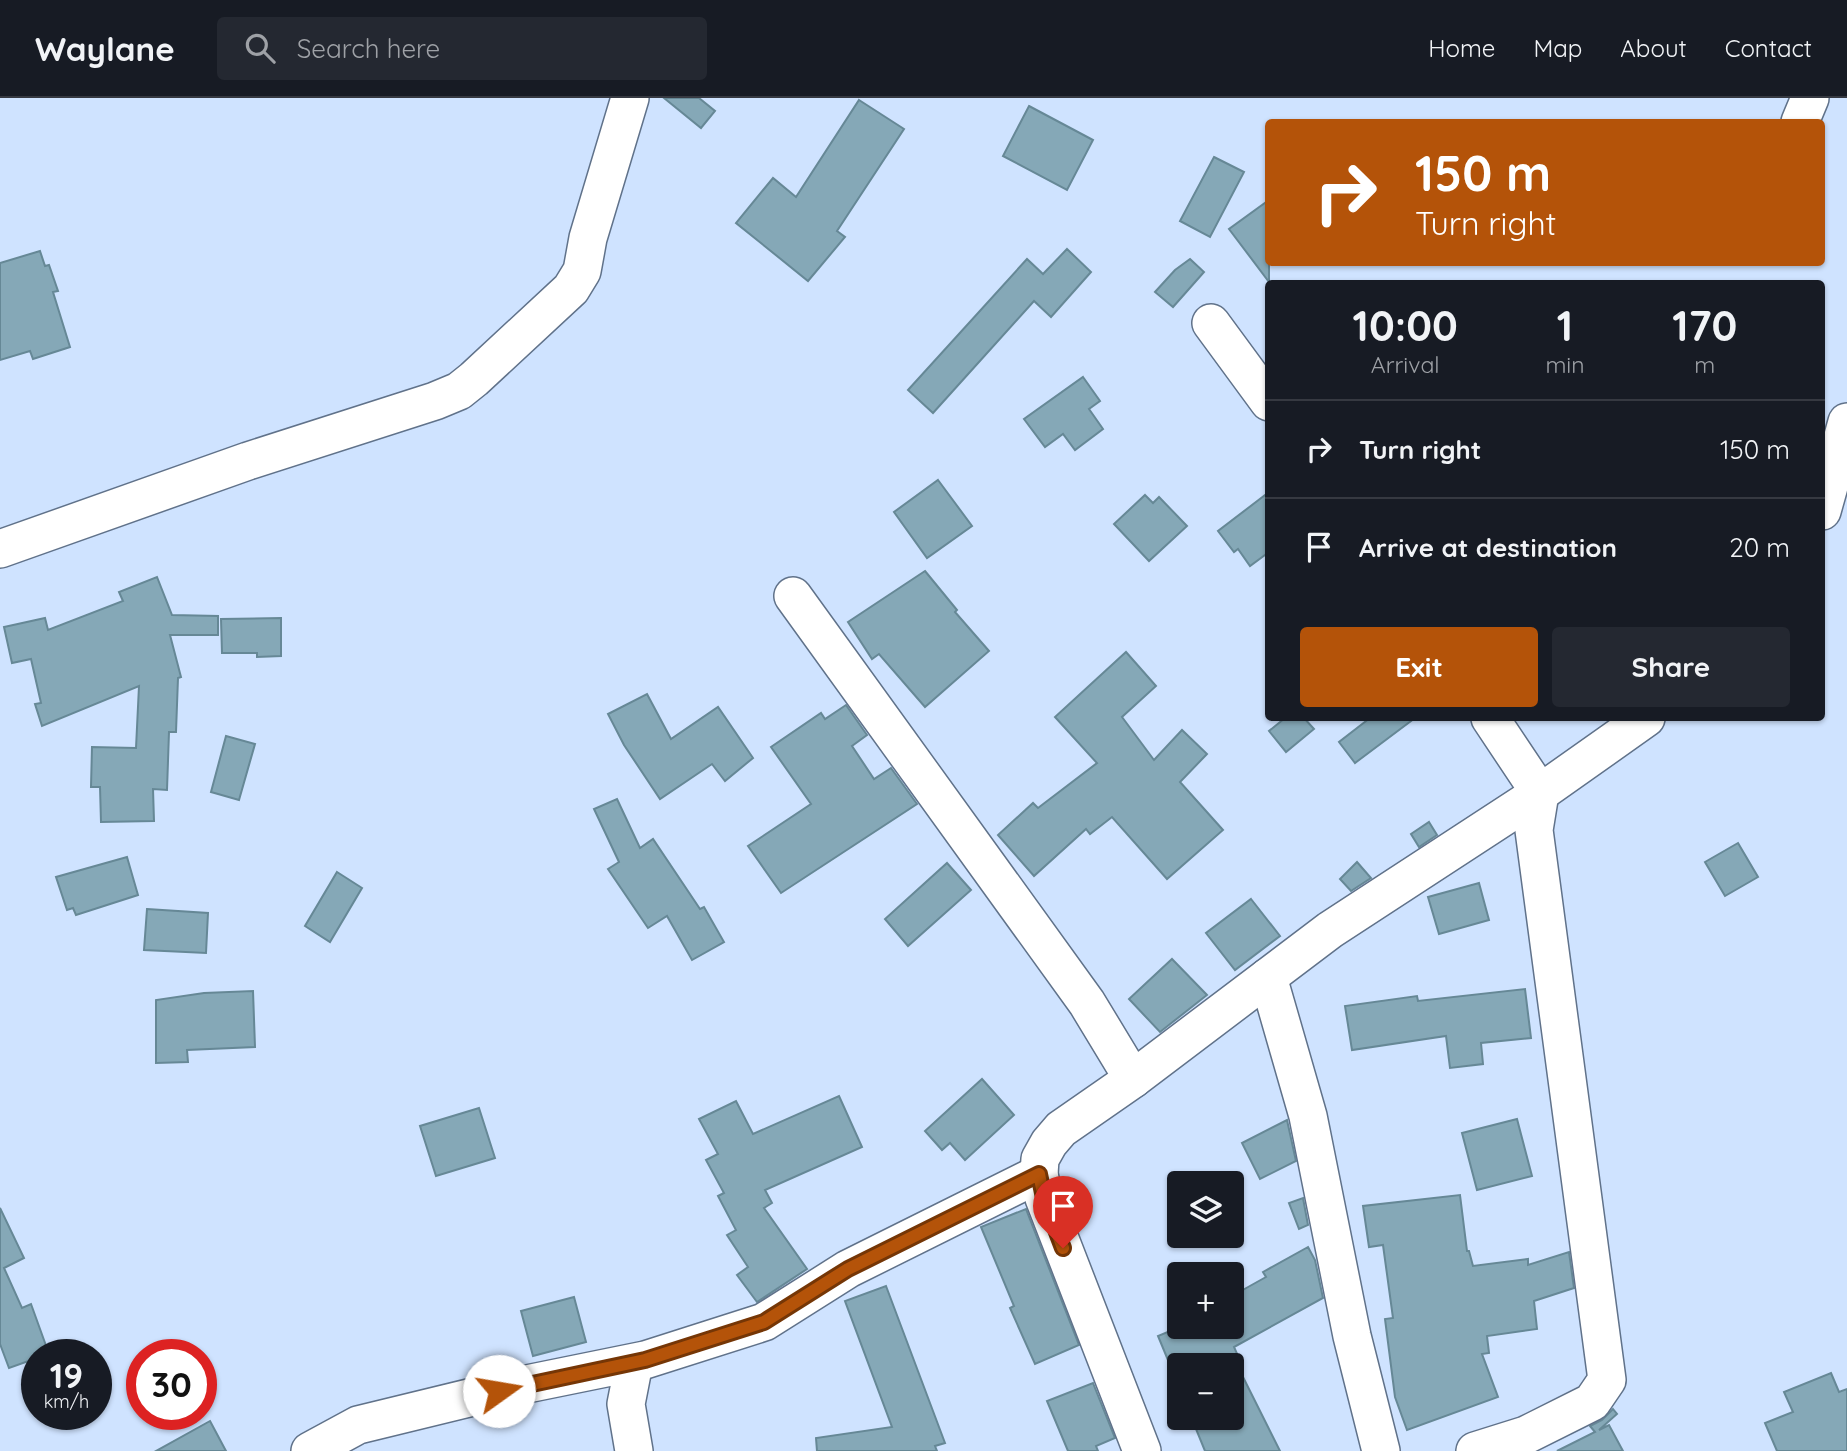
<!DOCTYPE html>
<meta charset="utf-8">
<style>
:root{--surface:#171b24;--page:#242831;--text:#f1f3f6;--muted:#9ea1a6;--line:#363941;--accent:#b45309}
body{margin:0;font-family:Quicksand,sans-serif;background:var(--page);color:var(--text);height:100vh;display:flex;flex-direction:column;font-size:26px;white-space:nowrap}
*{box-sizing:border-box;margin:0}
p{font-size:23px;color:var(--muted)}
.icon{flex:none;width:38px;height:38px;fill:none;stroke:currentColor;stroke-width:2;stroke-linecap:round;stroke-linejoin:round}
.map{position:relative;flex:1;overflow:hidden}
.panel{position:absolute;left:1265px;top:182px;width:560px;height:441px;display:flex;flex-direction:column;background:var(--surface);border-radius:7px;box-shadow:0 2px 5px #0004}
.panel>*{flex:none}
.guide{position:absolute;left:1265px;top:21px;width:560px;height:147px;border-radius:7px;box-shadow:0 2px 5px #0004;background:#b45309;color:#fff;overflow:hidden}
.controls{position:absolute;left:1167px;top:1073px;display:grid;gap:14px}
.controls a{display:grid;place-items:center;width:77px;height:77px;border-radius:7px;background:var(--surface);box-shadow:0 2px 5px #0004;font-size:35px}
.speed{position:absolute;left:21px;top:1241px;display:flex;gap:14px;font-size:35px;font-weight:700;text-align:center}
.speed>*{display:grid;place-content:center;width:91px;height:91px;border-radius:50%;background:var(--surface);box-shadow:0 2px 5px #0004;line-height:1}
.speed small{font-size:18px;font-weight:400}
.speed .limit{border:10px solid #d22;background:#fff;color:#111}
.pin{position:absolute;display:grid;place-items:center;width:60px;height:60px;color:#fff;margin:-72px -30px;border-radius:50% 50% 50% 0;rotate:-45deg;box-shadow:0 0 7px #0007}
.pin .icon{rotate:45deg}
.me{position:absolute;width:77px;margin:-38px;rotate:77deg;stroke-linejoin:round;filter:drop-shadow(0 0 5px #0008)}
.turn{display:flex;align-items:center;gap:24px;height:147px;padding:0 35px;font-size:32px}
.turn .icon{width:91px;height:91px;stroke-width:2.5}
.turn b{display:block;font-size:49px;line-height:60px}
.eta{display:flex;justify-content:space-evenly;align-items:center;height:119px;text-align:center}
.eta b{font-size:42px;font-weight:700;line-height:49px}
.action{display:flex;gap:14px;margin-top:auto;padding:14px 35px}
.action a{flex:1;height:80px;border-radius:7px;background:var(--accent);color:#fff;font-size:28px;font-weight:700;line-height:80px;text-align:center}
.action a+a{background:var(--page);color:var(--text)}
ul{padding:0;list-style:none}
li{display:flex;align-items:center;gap:21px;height:98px;padding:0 35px;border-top:2px solid var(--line)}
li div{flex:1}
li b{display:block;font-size:26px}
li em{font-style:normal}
header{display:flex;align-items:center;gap:42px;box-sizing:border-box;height:98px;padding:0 35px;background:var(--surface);border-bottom:2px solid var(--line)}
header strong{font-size:33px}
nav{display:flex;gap:38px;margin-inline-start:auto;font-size:24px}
.search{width:490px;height:63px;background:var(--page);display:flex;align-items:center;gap:18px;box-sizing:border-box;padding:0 24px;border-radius:7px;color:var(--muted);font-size:26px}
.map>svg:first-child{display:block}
.building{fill:#85a8b7;stroke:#668896;stroke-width:2}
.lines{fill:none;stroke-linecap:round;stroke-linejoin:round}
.minor-casing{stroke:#60728a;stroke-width:40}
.minor{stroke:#fff;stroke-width:37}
.route-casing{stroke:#753606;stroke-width:18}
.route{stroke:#b45309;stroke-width:12}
</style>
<header>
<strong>Waylane</strong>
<div class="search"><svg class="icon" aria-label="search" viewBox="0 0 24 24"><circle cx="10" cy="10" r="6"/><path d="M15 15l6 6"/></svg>Search here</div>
<nav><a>Home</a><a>Map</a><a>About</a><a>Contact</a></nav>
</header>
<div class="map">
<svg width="1847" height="1353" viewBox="0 0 1847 1353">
<rect width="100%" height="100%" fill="#cfe3ff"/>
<!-- building -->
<g class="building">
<path d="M 664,0 L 699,0 L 715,13 L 701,30 Z"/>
<path d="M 859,2 L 904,31 L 837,133 L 845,139 L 808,183 L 736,125 L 773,80 L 796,99 Z"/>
<path d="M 1029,8 L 1093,42 L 1067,92 L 1003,58 Z"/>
<path d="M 1214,59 L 1244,74 L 1210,139 L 1180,123 Z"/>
<path d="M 1269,102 L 1269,184 L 1229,131 Z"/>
<path d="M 1067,151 L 1091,174 L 1051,219 L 1034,203 L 933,315 L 908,292 L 1027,161 L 1043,176 Z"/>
<path d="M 40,153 L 45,168 L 49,167 L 58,193 L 53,194 L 70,249 L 33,261 L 30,253 L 0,262 L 0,165 Z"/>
<path d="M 1190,161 L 1204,174 L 1173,209 L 1155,194 L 1175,172 Z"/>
<path d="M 1083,279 L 1100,303 L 1089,311 L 1103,331 L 1075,352 L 1063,336 L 1045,349 L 1024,321 Z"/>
<path d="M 938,382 L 972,428 L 927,460 L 894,414 Z"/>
<path d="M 1269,394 L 1269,454 L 1250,468 L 1238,451 L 1234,454 L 1218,433 Z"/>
<path d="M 1145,397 L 1153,405 L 1159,399 L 1187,428 L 1149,463 L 1114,426 Z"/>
<path d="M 925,473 L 957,512 L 955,514 L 989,553 L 925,609 L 879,556 L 872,561 L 848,524 Z"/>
<path d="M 157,479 L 172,517 L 218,518 L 218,537 L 170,537 L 181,579 L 178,580 L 176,634 L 169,634 L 167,692 L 153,691 L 154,723 L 101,724 L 100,689 L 91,689 L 92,649 L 136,650 L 139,588 L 42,628 L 35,606 L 41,605 L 31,561 L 12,565 L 4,529 L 45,520 L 48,532 L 123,503 L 119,494 Z"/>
<path d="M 281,520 L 281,558 L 257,559 L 257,555 L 222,555 L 221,521 Z"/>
<path d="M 1126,554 L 1156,588 L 1122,619 L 1154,662 L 1182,632 L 1207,656 L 1180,684 L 1223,732 L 1167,781 L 1112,719 L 1090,736 L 1086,731 L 1034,778 L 998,737 L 1033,705 L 1038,710 L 1097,665 L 1055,619 Z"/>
<path d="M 647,596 L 671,641 L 718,609 L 753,660 L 725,683 L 712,666 L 660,701 L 624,647 L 608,616 Z"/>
<path d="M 846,607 L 867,637 L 852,648 L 874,681 L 891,670 L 917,706 L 781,795 L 748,748 L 811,706 L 771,649 L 821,615 L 825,621 Z"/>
<path d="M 1285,620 L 1304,620 L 1314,631 L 1286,654 L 1269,633 Z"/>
<path d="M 1370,620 L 1415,620 L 1355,665 L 1339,644 Z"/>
<path d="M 226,638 L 255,646 L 239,702 L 211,694 Z"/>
<path d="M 617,701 L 640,750 L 653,741 L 700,811 L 704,809 L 724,844 L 692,862 L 667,818 L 648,830 L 608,771 L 619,764 L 594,711 Z"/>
<path d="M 1429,724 L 1437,737 L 1419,749 L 1411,736 Z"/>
<path d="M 1738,745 L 1758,779 L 1725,798 L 1705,764 Z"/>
<path d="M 127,759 L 138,797 L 76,817 L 73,810 L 67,812 L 56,779 Z"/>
<path d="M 1357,764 L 1371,780 L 1351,793 L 1340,781 Z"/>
<path d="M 947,765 L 971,792 L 908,848 L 885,821 Z"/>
<path d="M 337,774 L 362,790 L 330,844 L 305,828 Z"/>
<path d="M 1479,785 L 1489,822 L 1439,836 L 1428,799 Z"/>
<path d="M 1251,801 L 1280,838 L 1235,872 L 1206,835 Z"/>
<path d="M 147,811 L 208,815 L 206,855 L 144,852 Z"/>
<path d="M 1172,861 L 1207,897 L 1160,934 L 1129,901 Z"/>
<path d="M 1525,891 L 1531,940 L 1481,945 L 1483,966 L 1450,970 L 1446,938 L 1352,952 L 1345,908 L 1417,898 L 1418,903 Z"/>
<path d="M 253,893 L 255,949 L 187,952 L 188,964 L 156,965 L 156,902 L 204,895 Z"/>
<path d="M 982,981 L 1014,1017 L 965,1062 L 950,1045 L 942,1052 L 925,1033 Z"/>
<path d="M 839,998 L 862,1049 L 765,1092 L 772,1105 L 764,1110 L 807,1171 L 757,1204 L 737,1177 L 748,1169 L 727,1137 L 736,1132 L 718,1098 L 724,1095 L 706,1062 L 718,1056 L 699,1021 L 736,1003 L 753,1036 Z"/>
<path d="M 479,1010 L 495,1060 L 436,1078 L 420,1028 Z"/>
<path d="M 1517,1021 L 1532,1078 L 1477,1092 L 1462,1035 Z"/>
<path d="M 1287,1022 L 1296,1063 L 1260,1081 L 1242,1045 Z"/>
<path d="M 1460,1097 L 1467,1153 L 1469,1153 L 1473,1168 L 1528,1161 L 1528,1167 L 1569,1154 L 1574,1190 L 1534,1203 L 1537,1231 L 1487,1238 L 1489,1255 L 1482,1256 L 1498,1299 L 1407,1332 L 1395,1299 L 1385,1221 L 1393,1220 L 1383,1147 L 1369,1149 L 1363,1108 Z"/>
<path d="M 1303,1100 L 1308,1127 L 1299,1131 L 1289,1105 Z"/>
<path d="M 0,1110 L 24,1160 L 4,1170 L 22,1210 L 31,1206 L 49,1256 L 37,1256 L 37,1260 L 9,1270 L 0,1246 Z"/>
<path d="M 1026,1111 L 1079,1247 L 1035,1266 L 1010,1210 L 1014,1208 L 981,1129 Z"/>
<path d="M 1308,1149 L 1315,1162 L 1323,1200 L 1234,1249 L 1242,1267 L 1237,1267 L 1280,1353 L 1205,1353 L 1196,1331 L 1218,1320 L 1232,1320 L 1232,1267 L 1170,1267 L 1158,1238 L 1182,1228 L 1232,1228 L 1232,1198 L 1266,1179 L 1263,1174 Z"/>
<path d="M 886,1188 L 945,1345 L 935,1348 L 937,1353 L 817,1353 L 816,1340 L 892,1329 L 845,1203 Z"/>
<path d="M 574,1199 L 586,1244 L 533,1258 L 521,1213 Z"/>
<path d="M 1831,1275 L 1839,1294 L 1847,1291 L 1847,1353 L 1777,1353 L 1765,1325 L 1793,1314 L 1784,1294 Z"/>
<path d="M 1093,1285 L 1115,1340 L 1096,1348 L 1098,1353 L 1068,1353 L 1047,1303 Z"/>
<path d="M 1613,1311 L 1617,1316 L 1599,1332 L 1609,1327 L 1623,1353 L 1557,1353 L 1595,1334 L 1590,1328 L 1602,1322 Z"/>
<path d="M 210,1323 L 226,1353 L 156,1353 Z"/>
</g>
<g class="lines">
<defs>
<g id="minor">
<path d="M 1800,24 L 1810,0"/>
<path d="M 1211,225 L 1269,304"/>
<path d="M 1822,413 L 1847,324"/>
<path d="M 0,451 L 248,363 L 435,303 L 459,293 L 474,281 L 571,191 L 582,173 L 588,140 L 630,0"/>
<path d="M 793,498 L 1087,905 L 1133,981"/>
<path d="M 1268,879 L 1308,1018 L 1352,1238 L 1381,1353"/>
<path d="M 634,1265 L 626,1306 L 634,1353"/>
<path d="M 310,1353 L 358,1327 L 522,1287 L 645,1262 L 764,1224 L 848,1171 L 1039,1076"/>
<path d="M 1142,1353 L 1044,1100 L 1039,1076 L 1040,1061 L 1049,1045 L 1061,1031 L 1133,981 L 1330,832 L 1540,695 L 1646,620"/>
<path d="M 1475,1353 L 1526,1337 L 1592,1304 L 1607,1282 L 1534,732 L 1540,695 L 1490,620"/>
</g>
</defs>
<!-- minor casing -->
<use href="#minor" class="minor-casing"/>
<!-- minor -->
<use href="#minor" class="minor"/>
</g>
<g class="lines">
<defs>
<path id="route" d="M 499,1293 L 645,1262 L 764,1224 L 848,1171 L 1039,1076 L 1044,1100 L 1063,1150"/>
</defs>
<!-- route casing -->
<use href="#route" class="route-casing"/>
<!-- route -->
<use href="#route" class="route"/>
</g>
</svg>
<div class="controls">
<a><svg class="icon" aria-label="layers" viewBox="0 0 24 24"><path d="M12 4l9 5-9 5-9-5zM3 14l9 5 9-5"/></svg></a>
<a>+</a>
<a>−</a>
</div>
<div class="speed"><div>19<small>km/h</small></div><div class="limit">30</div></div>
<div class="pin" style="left:1063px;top:1150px;background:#d93025"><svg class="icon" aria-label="arrive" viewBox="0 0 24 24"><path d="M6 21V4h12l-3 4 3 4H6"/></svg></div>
<svg class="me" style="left:499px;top:1293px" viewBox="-20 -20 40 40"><circle r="19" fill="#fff"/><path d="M0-13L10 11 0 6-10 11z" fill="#b45309"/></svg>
<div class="guide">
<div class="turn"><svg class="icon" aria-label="right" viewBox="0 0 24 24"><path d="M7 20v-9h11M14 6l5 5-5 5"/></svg><div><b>150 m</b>Turn right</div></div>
</div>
<section class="panel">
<div class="eta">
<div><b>10:00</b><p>Arrival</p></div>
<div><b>1</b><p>min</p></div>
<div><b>170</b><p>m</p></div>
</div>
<ul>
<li><svg class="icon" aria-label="right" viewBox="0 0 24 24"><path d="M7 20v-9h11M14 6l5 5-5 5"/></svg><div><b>Turn right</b></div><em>150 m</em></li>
<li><svg class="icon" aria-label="arrive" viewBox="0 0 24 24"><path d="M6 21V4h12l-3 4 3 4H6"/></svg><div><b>Arrive at destination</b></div><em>20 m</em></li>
</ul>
<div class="action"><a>Exit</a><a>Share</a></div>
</section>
</div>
